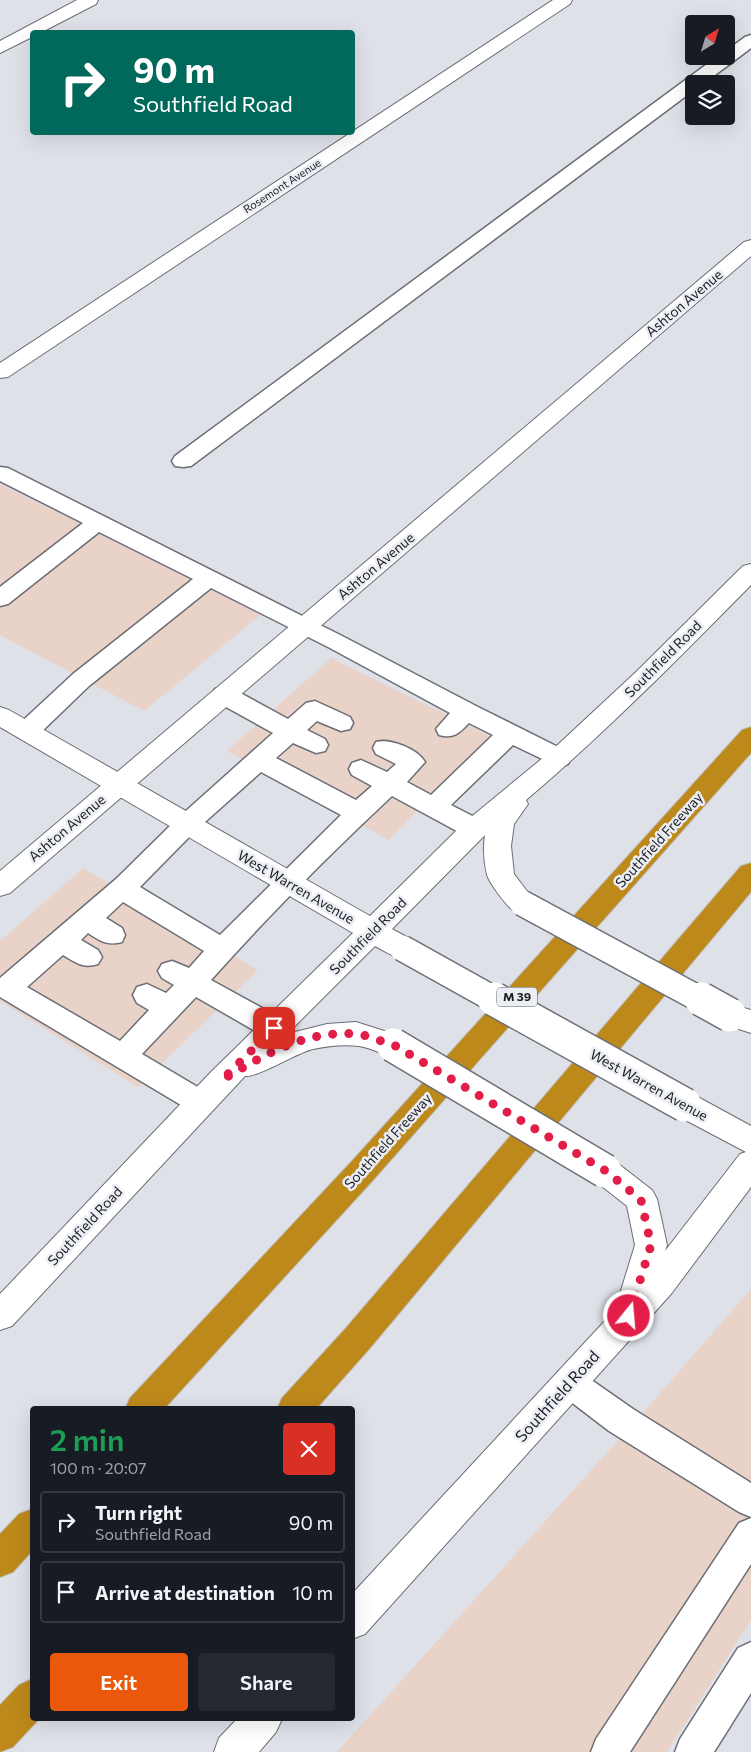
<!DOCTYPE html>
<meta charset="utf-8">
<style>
:root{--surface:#171b24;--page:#242831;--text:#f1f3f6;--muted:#9ea1a6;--line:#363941;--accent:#ea580c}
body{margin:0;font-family:Commissioner,sans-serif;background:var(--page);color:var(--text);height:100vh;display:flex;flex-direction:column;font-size:19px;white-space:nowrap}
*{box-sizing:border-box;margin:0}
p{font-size:16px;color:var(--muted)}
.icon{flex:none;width:28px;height:28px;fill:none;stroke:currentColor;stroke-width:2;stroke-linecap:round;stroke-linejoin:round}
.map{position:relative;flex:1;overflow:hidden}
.side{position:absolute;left:30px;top:1406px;width:325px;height:315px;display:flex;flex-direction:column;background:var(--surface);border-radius:5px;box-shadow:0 5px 20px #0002}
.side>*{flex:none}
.banner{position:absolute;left:30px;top:30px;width:325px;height:105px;border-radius:5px;box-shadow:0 5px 20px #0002;background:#00695c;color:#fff;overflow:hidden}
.needle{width:32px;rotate:38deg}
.fabs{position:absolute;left:685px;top:15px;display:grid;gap:10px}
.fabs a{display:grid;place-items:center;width:50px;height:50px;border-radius:5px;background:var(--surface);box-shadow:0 5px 20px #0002;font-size:25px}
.pin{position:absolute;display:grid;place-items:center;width:42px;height:42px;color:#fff;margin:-21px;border-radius:10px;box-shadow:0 2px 8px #0006}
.me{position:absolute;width:55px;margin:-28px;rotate:17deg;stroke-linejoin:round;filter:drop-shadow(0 0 4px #0008)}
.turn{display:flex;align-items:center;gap:18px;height:105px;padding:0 20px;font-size:22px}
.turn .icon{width:65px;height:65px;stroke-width:2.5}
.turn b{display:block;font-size:35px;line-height:42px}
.round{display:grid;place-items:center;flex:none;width:52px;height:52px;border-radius:5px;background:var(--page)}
.head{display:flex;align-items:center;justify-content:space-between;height:85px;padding:0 20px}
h1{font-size:30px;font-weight:600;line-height:38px;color:#1e9e55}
.cta{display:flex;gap:10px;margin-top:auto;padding:10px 20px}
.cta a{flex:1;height:58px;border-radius:5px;background:var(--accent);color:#fff;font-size:20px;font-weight:600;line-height:58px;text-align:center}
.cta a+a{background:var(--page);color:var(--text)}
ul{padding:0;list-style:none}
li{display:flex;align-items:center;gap:15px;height:62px;margin:0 10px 8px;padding:0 10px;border:2px solid var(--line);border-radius:5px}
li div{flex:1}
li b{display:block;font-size:19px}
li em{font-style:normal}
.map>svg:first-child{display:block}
.commercial{fill:#e9d2c7}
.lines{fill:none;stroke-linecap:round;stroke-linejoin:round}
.service-casing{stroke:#6c6e75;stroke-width:3}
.minor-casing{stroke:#6c6e75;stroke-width:2}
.secondary-casing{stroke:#6c6e75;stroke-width:2}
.motorway-casing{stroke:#c0c0c1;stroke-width:2}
.service{fill:#fff;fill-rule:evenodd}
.minor{fill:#fff;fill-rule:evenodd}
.secondary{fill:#fff;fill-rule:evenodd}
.motorway{fill:#be891b;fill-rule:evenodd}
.secondary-bridge-far1-casing{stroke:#6c6e75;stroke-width:28;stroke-linecap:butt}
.secondary-bridge-casing{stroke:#6c6e75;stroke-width:36;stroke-linecap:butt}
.secondary-bridge-far1{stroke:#fff;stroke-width:25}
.secondary-bridge{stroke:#fff;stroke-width:33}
.route{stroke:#e11d48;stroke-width:9;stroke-dasharray:0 16.2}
.labels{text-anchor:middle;stroke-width:5;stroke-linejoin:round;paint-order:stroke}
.far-street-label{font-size:11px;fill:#1d1e21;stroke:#eceef6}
.shield{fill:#eceef6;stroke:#5b5c61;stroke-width:1}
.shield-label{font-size:12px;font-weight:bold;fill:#1d1e21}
.street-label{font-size:14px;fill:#1d1e21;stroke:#eceef6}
.near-street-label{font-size:16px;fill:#1d1e21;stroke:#eceef6}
</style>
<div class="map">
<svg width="751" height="1752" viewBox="0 0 751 1752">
<rect width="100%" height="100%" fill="#dfe1e9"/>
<!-- commercial -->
<g class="commercial">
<path d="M 0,484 L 263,613 L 144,711 L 0,635 Z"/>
<path d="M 331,658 L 490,736 L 389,840 L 227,751 Z"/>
<path d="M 83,868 L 258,970 L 138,1087 L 0,1001 L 0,941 Z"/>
<path d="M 751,1289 L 751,1620 L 667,1752 L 337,1752 L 649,1406 Z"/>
</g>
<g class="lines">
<defs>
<g id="service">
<path d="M 751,35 L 751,48 L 703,84 L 694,84 L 694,90 L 191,466 L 183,467 L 175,466 L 172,461 L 175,456 L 718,56 L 726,56 L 726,51 L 745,37 Z"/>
<path d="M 0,467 L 8,468 L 346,638 L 476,706 L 568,752 L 571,758 L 568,764 L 559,767 L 513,745 L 451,805 L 484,822 L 488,829 L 484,836 L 475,838 L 466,836 L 392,796 C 329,855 268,916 211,980 L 284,1020 L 288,1028 L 284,1036 L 274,1039 L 264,1036 L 196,997 L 142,1054 L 211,1095 L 215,1103 L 211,1111 L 201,1115 L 191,1111 L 0,997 L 0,978 L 116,879 L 178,818 L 273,733 L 215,701 L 212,695 L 215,689 L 224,687 L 233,689 L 288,719 L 306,703 L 315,701 L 350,717 L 353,723 L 350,729 L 341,731 L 317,721 L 307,730 L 325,739 L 328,745 L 325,751 L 316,753 L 293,743 L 276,758 L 356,800 L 372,786 L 352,775 L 349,769 L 352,763 L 361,760 L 387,772 L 396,764 L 376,754 L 373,748 L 376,742 C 390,738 418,749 425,762 L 407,782 L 431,795 L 493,735 L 469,723 C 459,733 454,739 439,735 L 436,729 L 450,713 L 330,648 L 211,588 L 89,686 L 36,737 L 27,739 L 18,737 L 15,731 L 18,725 L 73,674 L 193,579 L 99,532 L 8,604 L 0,606 L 0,587 L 83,523 L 0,481 ZM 261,772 L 341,815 L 220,935 L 140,887 L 196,830 ZM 123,902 L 204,951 L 189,968 L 172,961 L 162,964 L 158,971 L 162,978 L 174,985 L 166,993 L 147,984 L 137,987 L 133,995 L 137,1003 L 149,1010 L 120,1041 L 27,987 L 63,955 C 75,962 83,969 98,964 L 102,957 L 98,950 L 81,940 L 88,933 C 100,941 108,946 122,942 L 125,935 L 122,928 L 106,918 Z"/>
<path d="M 569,1368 L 580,1372 L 633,1409 L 751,1483 L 751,1517 L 739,1512 L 609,1431 L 558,1392 L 553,1382 L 558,1372 Z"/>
<path d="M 751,1518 L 751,1564 L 630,1752 L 591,1752 L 596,1739 L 739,1523 Z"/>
<path d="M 751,1642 L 751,1693 L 714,1752 L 675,1752 L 680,1739 L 738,1648 Z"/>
</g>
<g id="minor">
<path d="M 77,0 L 98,0 L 96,4 L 42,32 L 32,32 L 32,37 L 0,53 L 0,41 Z"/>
<path d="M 553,0 L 572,0 L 570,4 L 8,377 L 0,378 L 0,363 Z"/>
<path d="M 751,240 L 751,256 L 10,893 L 0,896 L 0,871 L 744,242 Z"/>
</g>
<g id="secondary">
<path d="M 751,564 L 751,585 C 678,659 605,733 526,800 L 528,804 L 514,824 L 511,846 L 514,874 L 536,903 L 532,910 C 525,912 519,914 513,910 C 507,907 489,882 487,875 C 484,862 483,848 485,835 L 392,929 L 412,940 L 416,948 L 412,956 C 397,960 388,953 375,946 L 287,1034 L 327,1024 L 356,1022 L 403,1037 L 408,1045 L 403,1053 C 385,1059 377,1049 359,1046 C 344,1044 327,1046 313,1049 C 296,1053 257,1078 245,1076 L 12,1326 L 0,1330 L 0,1294 L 211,1072 L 353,933 L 0,727 L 0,707 L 9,710 L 370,916 L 465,822 L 550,752 L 636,672 L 743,566 Z"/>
<path d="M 730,1004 L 751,1010 L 751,1033 L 720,1023 L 715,1015 L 720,1007 Z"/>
<path d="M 685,1093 L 696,1096 L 751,1126 L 751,1187 L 671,1294 L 365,1634 L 352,1639 L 352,1594 L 615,1310 L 635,1245 L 627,1206 L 594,1180 L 589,1171 L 594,1162 L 605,1158 L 616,1162 L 652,1190 L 657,1199 L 667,1245 L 665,1251 L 740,1154 L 746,1152 L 674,1114 L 670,1105 L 674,1096 Z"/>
<path d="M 237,1719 L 282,1719 L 276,1732 L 259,1752 L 214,1752 L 219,1738 Z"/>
</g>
<g id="motorway">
<path d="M 751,727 L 751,753 L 374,1179 L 164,1409 L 125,1409 L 130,1398 L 352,1161 L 742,730 Z"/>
<path d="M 751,863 L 751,892 L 370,1348 L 316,1409 L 277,1409 L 282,1398 L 346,1328 L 741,866 Z"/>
<path d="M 32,1509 L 32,1551 L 13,1572 L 0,1577 L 0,1534 L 19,1514 Z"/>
<path d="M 32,1679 L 32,1719 L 39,1719 L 13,1747 L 0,1752 L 0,1705 L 19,1685 Z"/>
</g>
</defs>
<!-- service casing -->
<use href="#service" class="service-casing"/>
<!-- minor casing -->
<use href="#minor" class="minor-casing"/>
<!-- secondary casing -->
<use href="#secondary" class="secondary-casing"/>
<!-- motorway casing -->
<use href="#motorway" class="motorway-casing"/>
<!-- service -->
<use href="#service" class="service"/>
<!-- minor -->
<use href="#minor" class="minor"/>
<!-- secondary -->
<use href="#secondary" class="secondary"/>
<!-- motorway -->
<use href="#motorway" class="motorway"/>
<defs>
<g id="secondary-bridge-far1">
<path d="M 522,903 L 703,1001"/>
<path d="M 402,948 L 497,1001"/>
</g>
<g id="secondary-bridge">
<path d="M 494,999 L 685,1105"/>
<path d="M 701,999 L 730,1015"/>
<path d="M 393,1045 L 605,1171"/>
</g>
</defs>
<!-- secondary-bridge-far1 casing -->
<use href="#secondary-bridge-far1" class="secondary-bridge-far1-casing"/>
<!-- secondary-bridge casing -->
<use href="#secondary-bridge" class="secondary-bridge-casing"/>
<!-- secondary-bridge-far1 -->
<use href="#secondary-bridge-far1" class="secondary-bridge-far1"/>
<!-- secondary-bridge -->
<use href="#secondary-bridge" class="secondary-bridge"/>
</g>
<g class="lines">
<!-- route -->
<path class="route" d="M 274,1028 L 222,1080 C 264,1055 305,1030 356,1034 C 368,1035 382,1042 394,1045 L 606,1171 L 641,1200 L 651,1245 L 629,1316"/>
</g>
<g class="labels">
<!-- far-street labels -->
<g class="far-street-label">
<text transform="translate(282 186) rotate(-33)" y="4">Rosemont Avenue</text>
</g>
<!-- shield labels -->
<rect class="shield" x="497" y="987.5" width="40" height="19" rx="4"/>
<g class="shield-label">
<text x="517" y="1001">M 39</text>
</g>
<!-- street labels -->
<g class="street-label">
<text transform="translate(684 303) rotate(-40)" y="5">Ashton Avenue</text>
<text transform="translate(376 566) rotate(-40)" y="5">Ashton Avenue</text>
<text transform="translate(663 659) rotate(-45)" y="5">Southfield Road</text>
<text transform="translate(67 828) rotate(-40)" y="5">Ashton Avenue</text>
<text transform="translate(659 840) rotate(-48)" y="5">Southfield Freeway</text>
<text transform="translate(296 887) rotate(30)" y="5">West Warren Avenue</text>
<text transform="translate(368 936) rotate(-45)" y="5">Southfield Road</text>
<text transform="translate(649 1085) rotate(29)" y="5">West Warren Avenue</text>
<text transform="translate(388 1141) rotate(-48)" y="5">Southfield Freeway</text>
<text transform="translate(85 1226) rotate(-47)" y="5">Southfield Road</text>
</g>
<!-- near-street labels -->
<g class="near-street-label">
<text transform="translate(557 1396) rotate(-48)" y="6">Southfield Road</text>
</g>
</g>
</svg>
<div class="fabs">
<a><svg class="needle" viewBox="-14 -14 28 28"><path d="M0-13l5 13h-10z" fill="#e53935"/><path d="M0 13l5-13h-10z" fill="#9ea1a6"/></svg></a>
<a><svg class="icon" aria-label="layers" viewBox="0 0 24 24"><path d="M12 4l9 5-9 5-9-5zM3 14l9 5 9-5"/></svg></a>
</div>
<div class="pin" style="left:274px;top:1028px;background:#d93025"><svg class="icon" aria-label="arrive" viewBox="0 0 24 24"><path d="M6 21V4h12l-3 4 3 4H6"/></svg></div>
<svg class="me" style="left:629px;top:1316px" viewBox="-20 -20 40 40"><circle r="17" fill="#e11d48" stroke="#fff" stroke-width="3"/><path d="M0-11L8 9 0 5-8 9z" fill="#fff"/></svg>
<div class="banner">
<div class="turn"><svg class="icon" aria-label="right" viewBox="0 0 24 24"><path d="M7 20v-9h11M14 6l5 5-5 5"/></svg><div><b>90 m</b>Southfield Road</div></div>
</div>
<section class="side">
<div class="head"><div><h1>2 min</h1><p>100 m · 20:07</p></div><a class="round" style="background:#d93025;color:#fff"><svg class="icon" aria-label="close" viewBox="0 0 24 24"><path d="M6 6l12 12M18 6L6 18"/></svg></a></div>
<ul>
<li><svg class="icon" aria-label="right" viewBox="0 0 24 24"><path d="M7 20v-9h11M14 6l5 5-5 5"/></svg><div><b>Turn right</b><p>Southfield Road</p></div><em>90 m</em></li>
<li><svg class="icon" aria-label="arrive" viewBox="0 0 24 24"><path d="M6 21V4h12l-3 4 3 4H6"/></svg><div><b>Arrive at destination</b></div><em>10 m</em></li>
</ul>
<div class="cta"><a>Exit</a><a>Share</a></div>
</section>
</div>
